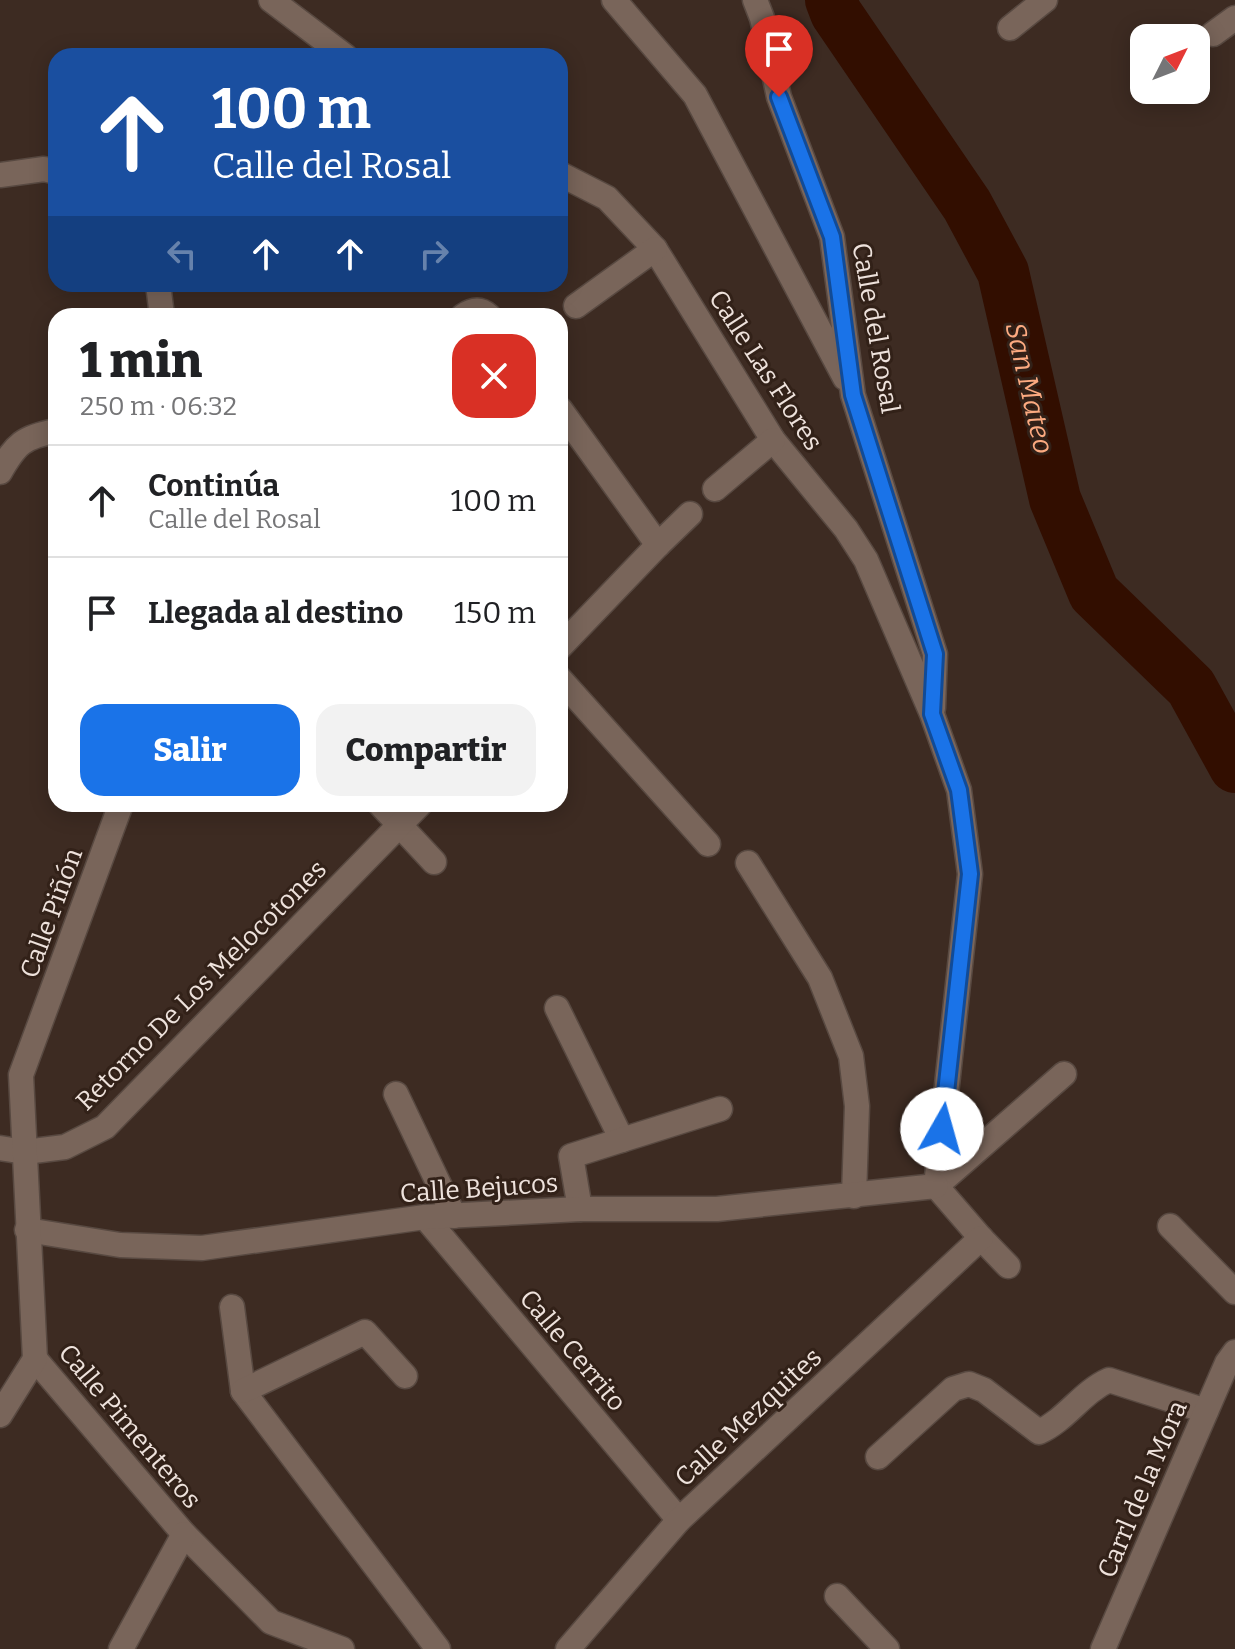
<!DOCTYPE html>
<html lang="es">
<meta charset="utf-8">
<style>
:root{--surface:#fff;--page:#f2f2f2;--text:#202124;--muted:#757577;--line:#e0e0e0;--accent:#1a73e8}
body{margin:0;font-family:Bitter,serif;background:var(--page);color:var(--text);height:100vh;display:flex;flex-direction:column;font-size:30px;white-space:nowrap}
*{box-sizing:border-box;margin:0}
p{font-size:26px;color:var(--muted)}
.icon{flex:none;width:44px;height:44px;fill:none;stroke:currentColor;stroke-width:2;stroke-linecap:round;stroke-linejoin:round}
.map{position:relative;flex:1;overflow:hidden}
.drawer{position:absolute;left:48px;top:308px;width:520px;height:504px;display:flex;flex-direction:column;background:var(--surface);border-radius:24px;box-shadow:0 4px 20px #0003}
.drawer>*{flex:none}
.guide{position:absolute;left:48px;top:48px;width:520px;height:244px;border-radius:24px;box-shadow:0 4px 20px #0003;background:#1a4fa0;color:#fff;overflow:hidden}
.needle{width:52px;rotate:48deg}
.buttons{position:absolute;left:1130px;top:24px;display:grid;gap:16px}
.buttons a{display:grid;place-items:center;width:80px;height:80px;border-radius:16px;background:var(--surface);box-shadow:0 4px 20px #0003;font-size:40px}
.pin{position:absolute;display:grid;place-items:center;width:68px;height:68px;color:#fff;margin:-82px -34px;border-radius:50% 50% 50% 0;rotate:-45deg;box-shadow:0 0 8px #0007}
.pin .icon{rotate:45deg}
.me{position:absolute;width:88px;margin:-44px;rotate:7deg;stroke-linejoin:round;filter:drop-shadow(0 0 6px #0008)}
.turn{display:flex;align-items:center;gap:28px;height:168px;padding:0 32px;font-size:36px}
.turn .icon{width:104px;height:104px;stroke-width:2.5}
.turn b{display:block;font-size:56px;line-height:68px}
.lanes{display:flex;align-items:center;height:76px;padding:0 32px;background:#0003;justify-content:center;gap:40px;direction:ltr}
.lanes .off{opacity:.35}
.round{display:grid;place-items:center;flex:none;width:84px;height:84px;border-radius:24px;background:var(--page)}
.summary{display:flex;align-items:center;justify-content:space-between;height:136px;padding:0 32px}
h1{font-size:48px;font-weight:800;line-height:60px}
.cta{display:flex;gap:16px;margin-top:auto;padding:16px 32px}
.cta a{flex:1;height:92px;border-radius:24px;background:var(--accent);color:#fff;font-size:32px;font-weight:800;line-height:92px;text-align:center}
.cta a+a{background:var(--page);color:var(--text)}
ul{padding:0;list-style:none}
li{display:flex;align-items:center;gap:24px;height:112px;padding:0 32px;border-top:2px solid var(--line)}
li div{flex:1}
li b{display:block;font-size:30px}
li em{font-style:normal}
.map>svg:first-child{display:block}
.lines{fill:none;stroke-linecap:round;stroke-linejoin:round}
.river{stroke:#320e00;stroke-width:52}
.street-casing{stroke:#584941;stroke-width:27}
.secondary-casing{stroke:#584941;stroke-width:27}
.street{stroke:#79655a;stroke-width:24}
.secondary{stroke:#79655a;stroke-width:24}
.route-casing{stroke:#114b97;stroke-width:20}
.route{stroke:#1a73e8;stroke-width:14}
.labels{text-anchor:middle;stroke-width:6;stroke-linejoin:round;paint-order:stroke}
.street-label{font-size:26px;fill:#eee2dc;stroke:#322118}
.water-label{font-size:28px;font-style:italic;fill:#fcaa80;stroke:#322118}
</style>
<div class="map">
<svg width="1235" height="1649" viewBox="0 0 1235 1649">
<rect width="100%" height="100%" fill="#3d2b22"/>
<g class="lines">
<!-- river -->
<path class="river" d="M 831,0 L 836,13 L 967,205 L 1003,272 L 1055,499 L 1094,593 L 1191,687 L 1235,767"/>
<defs>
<g id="street">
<path d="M 271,0 L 345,56"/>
<path d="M 614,0 L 695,95 L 845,378"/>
<path d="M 755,0 L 762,18 L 779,97 L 832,237 L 853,395 L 935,654 L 933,708"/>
<path d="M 1010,28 L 1045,0"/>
<path d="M 1213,34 L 1235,18"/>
<path d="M 560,174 L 607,198 L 655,249 L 773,440 L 846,529 L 866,560 L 932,714 L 959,790 L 970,874 L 936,1186"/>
<path d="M 576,306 L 655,249"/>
<path d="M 463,316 C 473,309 480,308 489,316"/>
<path d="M 560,409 L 658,545"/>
<path d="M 0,472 C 16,444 23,437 56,431"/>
<path d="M 715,489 L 773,440"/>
<path d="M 560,647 L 658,545 L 690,514"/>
<path d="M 560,679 L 708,844"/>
<path d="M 380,804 L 434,862"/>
<path d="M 748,863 L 820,978 L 851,1056 L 857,1106 L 854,1196"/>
<path d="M 557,1008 L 622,1140"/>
<path d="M 396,1094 L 454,1216"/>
<path d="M 25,1152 L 65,1147 L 105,1127 L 420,804"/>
<path d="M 936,1186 L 1064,1074"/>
<path d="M 936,1186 L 981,1238 L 1008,1266"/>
<path d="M 580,1209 L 571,1156 L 720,1109"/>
<path d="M 425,1217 L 679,1520"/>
<path d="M 1170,1226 L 1235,1292"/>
<path d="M 27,1230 L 120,1245 L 202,1248 L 425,1217 L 580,1209 L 717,1209 L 936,1186"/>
<path d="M 232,1307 L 243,1391 L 438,1649"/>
<path d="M 35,1359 L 184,1534 L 271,1622 L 342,1649"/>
<path d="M 243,1391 L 365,1332 L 405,1376"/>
<path d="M 878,1457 L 953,1389 L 969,1384 L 984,1390 L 1039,1432 C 1066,1420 1082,1392 1109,1380 L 1206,1411"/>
<path d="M 837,1596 L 887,1649"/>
<path d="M 121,1649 L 184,1534"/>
<path d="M 568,1649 L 679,1520 L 981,1238"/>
</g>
<g id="secondary">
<path d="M 0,175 L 44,169 L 56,172"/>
<path d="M 158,284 L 162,316"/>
<path d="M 0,1148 L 25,1152"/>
<path d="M 0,1415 L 35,1359 L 21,1075 L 121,804"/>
<path d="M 1103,1649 L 1227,1363 L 1235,1352"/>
</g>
</defs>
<!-- street casing -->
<use href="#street" class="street-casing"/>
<!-- secondary casing -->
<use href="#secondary" class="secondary-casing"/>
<!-- street -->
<use href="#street" class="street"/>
<!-- secondary -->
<use href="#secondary" class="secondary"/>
</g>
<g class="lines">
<defs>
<path id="route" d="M 779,97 L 832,237 L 853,395 L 935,654 L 932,714 L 959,790 L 970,874 L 942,1129"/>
</defs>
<!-- route casing -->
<use href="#route" class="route-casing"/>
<!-- route -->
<use href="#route" class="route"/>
</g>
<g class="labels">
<!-- street labels -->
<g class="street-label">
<text transform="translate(876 328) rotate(80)" y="9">Calle del Rosal</text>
<text transform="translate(766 370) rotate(57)" y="9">Calle Las Flores</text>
<text transform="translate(51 913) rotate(-70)" y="9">Calle Piñón</text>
<text transform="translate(201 985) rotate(-45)" y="9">Retorno De Los Melocotones</text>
<text transform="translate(479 1188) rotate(-4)" y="9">Calle Bejucos</text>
<text transform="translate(573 1350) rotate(50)" y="9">Calle Cerrito</text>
<text transform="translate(748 1417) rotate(-43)" y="9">Calle Mezquites</text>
<text transform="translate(130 1426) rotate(50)" y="9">Calle Pimenteros</text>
<text transform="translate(1142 1489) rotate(-67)" y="9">Carrl de la Mora</text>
</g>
<!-- water labels -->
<g class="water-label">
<text transform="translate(1030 388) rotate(77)" y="10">San Mateo</text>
</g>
</g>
</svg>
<div class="buttons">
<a><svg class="needle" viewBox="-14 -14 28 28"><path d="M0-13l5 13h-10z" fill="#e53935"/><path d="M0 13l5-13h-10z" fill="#757577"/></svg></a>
</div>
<div class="pin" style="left:779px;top:97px;background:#d93025"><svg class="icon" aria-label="arrive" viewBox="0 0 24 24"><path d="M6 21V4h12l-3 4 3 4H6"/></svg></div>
<svg class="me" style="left:942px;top:1129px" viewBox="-20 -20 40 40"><circle r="19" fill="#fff"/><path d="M0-13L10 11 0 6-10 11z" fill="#1a73e8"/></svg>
<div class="guide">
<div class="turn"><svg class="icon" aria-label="ahead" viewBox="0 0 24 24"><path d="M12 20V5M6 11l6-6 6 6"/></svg><div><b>100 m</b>Calle del Rosal</div></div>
<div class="lanes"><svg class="icon off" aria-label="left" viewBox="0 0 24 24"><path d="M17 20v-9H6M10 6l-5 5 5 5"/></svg><svg class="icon" aria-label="ahead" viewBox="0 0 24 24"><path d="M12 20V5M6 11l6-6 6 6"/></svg><svg class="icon" aria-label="ahead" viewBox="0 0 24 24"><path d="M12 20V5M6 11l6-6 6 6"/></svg><svg class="icon off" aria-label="right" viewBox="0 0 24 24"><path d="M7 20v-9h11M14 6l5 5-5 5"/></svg></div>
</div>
<section class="drawer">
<div class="summary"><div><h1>1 min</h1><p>250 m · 06:32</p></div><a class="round" style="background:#d93025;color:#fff"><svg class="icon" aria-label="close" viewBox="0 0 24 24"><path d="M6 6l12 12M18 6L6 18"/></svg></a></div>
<ul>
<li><svg class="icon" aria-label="ahead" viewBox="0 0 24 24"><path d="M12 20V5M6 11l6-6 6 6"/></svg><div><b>Continúa</b><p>Calle del Rosal</p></div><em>100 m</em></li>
<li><svg class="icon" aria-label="arrive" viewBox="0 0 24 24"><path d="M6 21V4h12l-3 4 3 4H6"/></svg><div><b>Llegada al destino</b></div><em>150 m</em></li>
</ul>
<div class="cta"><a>Salir</a><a>Compartir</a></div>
</section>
</div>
